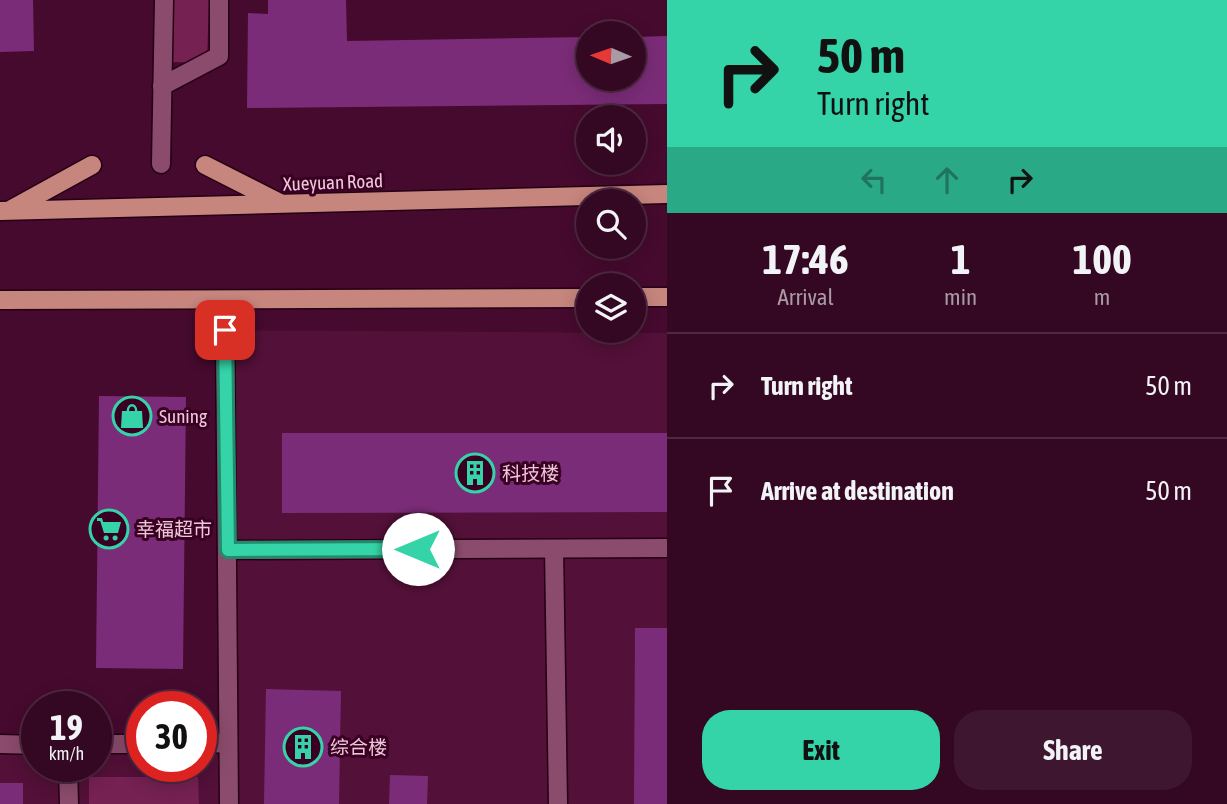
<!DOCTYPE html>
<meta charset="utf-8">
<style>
:root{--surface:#340822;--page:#3f162f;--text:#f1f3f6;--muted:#a99aa5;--line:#4e2940;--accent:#34d4a8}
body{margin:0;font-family:"Asap Condensed","Noto Sans SC",sans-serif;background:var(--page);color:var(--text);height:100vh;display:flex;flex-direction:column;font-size:26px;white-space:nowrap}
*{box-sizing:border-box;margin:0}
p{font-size:23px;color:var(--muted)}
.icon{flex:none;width:38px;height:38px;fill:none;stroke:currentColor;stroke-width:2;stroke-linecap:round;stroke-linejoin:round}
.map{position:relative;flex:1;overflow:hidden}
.drawer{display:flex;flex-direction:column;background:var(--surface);width:560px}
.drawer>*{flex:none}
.hud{background:#34d4a8;color:#111;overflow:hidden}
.needle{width:46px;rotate:272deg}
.fabs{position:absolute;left:576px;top:21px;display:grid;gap:14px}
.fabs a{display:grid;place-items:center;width:70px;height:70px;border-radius:50%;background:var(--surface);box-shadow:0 4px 18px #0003,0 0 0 2px var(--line);font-size:35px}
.speed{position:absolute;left:21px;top:691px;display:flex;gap:14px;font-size:35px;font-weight:700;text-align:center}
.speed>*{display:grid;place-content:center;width:91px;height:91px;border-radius:50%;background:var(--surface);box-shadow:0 4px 18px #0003,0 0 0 2px var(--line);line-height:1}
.speed small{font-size:18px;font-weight:400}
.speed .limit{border:10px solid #d22;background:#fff;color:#111}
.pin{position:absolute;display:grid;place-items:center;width:60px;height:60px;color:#fff;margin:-30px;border-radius:14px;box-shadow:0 4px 10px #0006}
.me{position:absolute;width:77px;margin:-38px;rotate:270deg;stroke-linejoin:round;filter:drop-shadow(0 0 5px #0008)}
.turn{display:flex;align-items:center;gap:24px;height:147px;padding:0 35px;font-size:32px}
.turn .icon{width:91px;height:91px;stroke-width:2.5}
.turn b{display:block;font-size:49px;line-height:60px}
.lanes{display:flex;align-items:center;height:66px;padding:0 35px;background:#0003;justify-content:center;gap:35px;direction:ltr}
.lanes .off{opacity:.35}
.eta{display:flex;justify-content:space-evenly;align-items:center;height:119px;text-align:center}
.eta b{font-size:42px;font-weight:700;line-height:49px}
.primary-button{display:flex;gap:14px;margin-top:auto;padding:14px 35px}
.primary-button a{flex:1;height:80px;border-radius:28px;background:var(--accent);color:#111;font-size:28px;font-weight:700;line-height:80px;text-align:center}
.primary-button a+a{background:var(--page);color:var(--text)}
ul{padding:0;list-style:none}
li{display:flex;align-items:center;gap:21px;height:105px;padding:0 35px;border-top:2px solid var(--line)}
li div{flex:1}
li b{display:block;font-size:26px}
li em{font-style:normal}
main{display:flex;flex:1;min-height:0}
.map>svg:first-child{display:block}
.built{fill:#531038}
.green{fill:#752152}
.building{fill:#7b2c78}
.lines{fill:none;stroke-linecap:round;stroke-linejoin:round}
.minor-casing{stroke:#250014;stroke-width:21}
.primary-casing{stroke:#250014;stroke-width:21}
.minor{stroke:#8b4b6c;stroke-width:18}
.primary{stroke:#c6857d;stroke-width:18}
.route-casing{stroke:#228a6d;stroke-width:18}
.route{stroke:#34d4a8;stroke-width:12}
.labels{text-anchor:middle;stroke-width:6;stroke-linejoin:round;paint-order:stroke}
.street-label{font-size:19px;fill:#eec8d9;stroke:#3a0024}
.poi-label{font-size:19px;fill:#eec8d9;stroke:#3a0024;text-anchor:start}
</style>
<main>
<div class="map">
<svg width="667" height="804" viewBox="0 0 667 804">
<rect width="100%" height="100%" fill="#460a2e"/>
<!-- built -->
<path class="built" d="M 225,330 L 667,333 L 667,804 L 0,804 L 0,743 L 37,743 L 37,766 L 96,766 L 96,743 L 142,743 L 142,766 L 201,766 L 201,743 L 228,743 Z"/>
<!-- green -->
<g class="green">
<path d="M 172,0 L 209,0 L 207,63 L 170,62 Z"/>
<path d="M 89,777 L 198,777 L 199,804 L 89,804 Z"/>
</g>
<!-- building -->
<g class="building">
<path d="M 0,0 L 33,0 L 34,51 L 0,52 Z"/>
<path d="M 268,0 L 346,0 L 347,41 L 588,37 L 588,79 L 634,79 L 634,37 L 667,36 L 667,104 L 247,108 L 248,13 L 268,14 Z"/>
<path d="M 99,396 L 186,397 L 183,669 L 96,668 Z"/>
<path d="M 282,433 L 667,433 L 667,512 L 282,513 Z"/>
<path d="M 635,628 L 667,628 L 667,804 L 634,804 Z"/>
<path d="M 266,689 L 341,691 L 339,804 L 264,804 Z"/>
<path d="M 390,775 L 428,776 L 427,804 L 389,804 Z"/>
<rect x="0" y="783" width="23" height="21"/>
</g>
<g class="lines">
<defs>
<g id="minor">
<path d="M 162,86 L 219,56 L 219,0"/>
<path d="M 161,164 L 164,0"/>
<path d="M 225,330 L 229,804"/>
<path d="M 554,549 L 558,804"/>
<path d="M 227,550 L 667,548"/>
<path d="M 0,744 L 37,745"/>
<path d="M 96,744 L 142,744"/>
<path d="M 201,744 L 228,743"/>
<path d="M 68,766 L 69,804"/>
</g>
<g id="primary">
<path d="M 205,165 L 280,203"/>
<path d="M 12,209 L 92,165"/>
<path d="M 0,211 L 667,194"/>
<path d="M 634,297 L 667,297"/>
<path d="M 0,300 L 588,298"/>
</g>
</defs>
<!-- minor casing -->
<use href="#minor" class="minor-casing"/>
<!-- primary casing -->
<use href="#primary" class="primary-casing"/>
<!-- minor -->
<use href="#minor" class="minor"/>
<!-- primary -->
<use href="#primary" class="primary"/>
</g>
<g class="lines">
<defs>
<path id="route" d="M 225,330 L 228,550 L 418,549"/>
</defs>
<!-- route casing -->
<use href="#route" class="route-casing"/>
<!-- route -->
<use href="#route" class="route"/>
</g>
<!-- icons -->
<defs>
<symbol id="shop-ring" viewBox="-11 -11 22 22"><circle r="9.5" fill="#3a0024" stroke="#34d4a8" stroke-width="1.5"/><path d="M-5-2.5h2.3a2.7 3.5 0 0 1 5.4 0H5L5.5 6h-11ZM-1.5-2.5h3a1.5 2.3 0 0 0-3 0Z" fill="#34d4a8"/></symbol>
<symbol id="building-ring" viewBox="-11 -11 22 22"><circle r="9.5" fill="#3a0024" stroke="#34d4a8" stroke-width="1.5"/><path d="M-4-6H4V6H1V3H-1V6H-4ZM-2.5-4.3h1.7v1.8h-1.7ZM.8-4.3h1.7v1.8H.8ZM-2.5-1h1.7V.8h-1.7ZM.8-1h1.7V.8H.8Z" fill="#34d4a8"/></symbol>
<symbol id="supermarket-ring" viewBox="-11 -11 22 22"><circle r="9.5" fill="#3a0024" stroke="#34d4a8" stroke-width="1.5"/><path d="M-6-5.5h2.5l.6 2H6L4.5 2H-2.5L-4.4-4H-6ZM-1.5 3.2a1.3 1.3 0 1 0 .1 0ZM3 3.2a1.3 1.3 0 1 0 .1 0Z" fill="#34d4a8"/></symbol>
</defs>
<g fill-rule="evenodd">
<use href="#shop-ring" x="110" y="394" width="44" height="44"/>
<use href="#building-ring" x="453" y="451" width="44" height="44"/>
<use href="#supermarket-ring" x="87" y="507" width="44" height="44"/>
<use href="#building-ring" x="281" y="725" width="44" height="44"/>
</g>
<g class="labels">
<!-- street labels -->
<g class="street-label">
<text transform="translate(333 182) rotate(-2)" y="7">Xueyuan Road</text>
</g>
<!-- poi labels -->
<g class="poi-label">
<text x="159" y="423">Suning</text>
<text x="502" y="480">科技楼</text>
<text x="136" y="536">幸福超市</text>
<text x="330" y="754">综合楼</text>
</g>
</g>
</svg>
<div class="fabs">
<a><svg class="needle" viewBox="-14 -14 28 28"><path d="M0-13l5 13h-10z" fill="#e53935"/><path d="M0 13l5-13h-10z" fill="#a99aa5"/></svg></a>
<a><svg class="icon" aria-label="sound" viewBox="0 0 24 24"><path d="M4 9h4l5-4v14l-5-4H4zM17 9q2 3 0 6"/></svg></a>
<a><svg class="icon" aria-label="search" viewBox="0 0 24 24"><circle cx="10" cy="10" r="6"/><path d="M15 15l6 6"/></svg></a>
<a><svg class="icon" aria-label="layers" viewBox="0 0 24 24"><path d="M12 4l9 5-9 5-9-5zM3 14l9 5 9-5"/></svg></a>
</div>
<div class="speed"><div>19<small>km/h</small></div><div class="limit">30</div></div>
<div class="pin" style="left:225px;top:330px;background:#d93025"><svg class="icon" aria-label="arrive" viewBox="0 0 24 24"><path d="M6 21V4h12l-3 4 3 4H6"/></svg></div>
<svg class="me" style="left:418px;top:549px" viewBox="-20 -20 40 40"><circle r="19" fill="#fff"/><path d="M0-13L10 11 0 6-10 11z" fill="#34d4a8"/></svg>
</div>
<section class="drawer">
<div class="hud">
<div class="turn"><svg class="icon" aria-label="right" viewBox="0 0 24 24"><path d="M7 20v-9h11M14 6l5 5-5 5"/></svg><div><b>50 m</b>Turn right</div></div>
<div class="lanes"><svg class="icon off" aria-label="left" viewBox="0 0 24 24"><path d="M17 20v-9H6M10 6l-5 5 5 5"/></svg><svg class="icon off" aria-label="ahead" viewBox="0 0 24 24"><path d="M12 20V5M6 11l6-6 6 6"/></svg><svg class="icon" aria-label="right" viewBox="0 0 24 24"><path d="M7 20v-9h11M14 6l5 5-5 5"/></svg></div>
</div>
<div class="eta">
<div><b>17:46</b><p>Arrival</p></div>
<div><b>1</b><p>min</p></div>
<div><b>100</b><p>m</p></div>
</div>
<ul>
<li><svg class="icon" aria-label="right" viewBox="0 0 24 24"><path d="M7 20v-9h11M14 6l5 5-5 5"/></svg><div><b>Turn right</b></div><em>50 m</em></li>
<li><svg class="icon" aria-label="arrive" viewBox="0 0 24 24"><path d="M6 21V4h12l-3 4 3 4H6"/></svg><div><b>Arrive at destination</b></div><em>50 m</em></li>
</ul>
<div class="primary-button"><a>Exit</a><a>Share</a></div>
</section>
</main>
